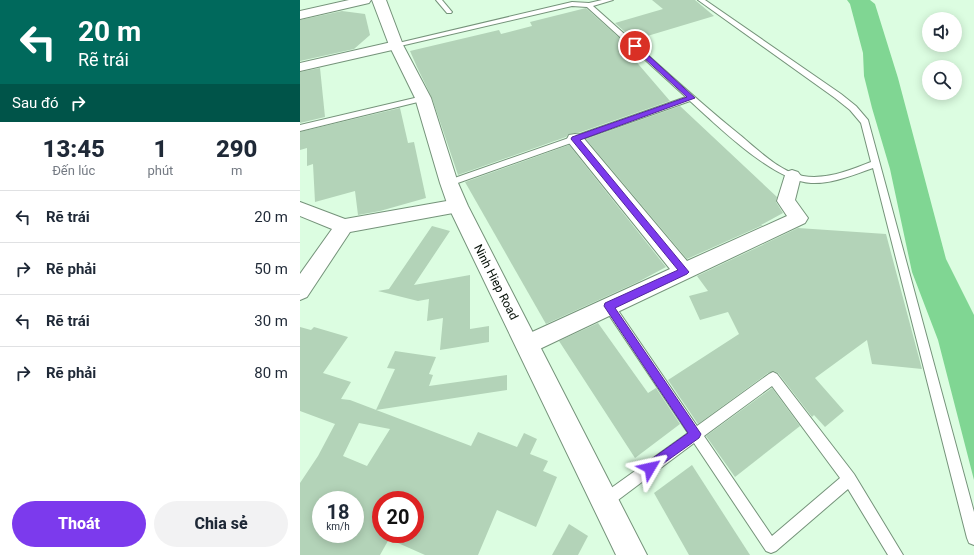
<!DOCTYPE html>
<html lang="vi">
<meta charset="utf-8">
<style>
:root{--surface:#fff;--page:#f2f2f3;--text:#1f2937;--muted:#747a83;--line:#e0e1e3;--accent:#7c3aed}
body{margin:0;font-family:Roboto,sans-serif;background:var(--page);color:var(--text);height:100vh;display:flex;flex-direction:column;font-size:15px;white-space:nowrap}
*{box-sizing:border-box;margin:0}
p{font-size:13px;color:var(--muted)}
.icon{flex:none;width:22px;height:22px;fill:none;stroke:currentColor;stroke-width:2;stroke-linecap:round;stroke-linejoin:round}
.map{position:relative;flex:1;overflow:hidden}
.details{display:flex;flex-direction:column;background:var(--surface);width:300px}
.details>*{flex:none}
.top-card{background:#00695c;color:#fff;overflow:hidden}
.fabs{position:absolute;left:622px;top:12px;display:grid;gap:8px}
.fabs a{display:grid;place-items:center;width:40px;height:40px;border-radius:50%;background:var(--surface);box-shadow:0 2px 10px #0003;font-size:20px}
.speed{position:absolute;left:12px;top:491px;display:flex;gap:8px;font-size:20px;font-weight:700;text-align:center}
.speed>*{display:grid;place-content:center;width:52px;height:52px;border-radius:50%;background:var(--surface);box-shadow:0 2px 10px #0003;line-height:1}
.speed small{font-size:10px;font-weight:400}
.speed .limit{border:6px solid #d22;background:#fff;color:#111}
.pin{position:absolute;display:grid;place-items:center;width:34px;height:34px;color:#fff;margin:-17px;border:2px solid #fff;border-radius:50%;box-shadow:0 1px 4px #0007}
.me{position:absolute;width:44px;margin:-22px;rotate:54deg;stroke-linejoin:round;filter:drop-shadow(0 0 3px #0008)}
.turn{display:flex;align-items:center;gap:14px;height:84px;padding:0 12px;font-size:18px}
.turn .icon{width:52px;height:52px;stroke-width:2.5}
.turn b{display:block;font-size:28px;line-height:34px}
.then{display:flex;align-items:center;height:38px;padding:0 12px;background:#0003;gap:8px;font-size:15px}
.eta{display:flex;justify-content:space-evenly;align-items:center;height:68px;text-align:center}
.eta b{font-size:24px;font-weight:800;line-height:28px}
.action{display:flex;gap:8px;margin-top:auto;padding:8px 12px}
.action a{flex:1;height:46px;border-radius:24px;background:var(--accent);color:#fff;font-size:16px;font-weight:800;line-height:46px;text-align:center}
.action a+a{background:var(--page);color:var(--text)}
ul{padding:0;list-style:none}
li{display:flex;align-items:center;gap:12px;height:52px;padding:0 12px;border-top:1px solid var(--line)}
li div{flex:1}
li b{display:block;font-size:15px}
li em{font-style:normal}
main{display:flex;flex:1;min-height:0}
.map>svg:first-child{display:block}
.water{fill:#80d693}
.building{fill:#b3d3b8;fill-rule:evenodd}
.lines{fill:none;stroke-linecap:round;stroke-linejoin:round}
.lane-casing{stroke:#75937a;stroke-width:2}
.street-casing{stroke:#75937a;stroke-width:2}
.secondary-casing{stroke:#75937a;stroke-width:2}
.lane{fill:#fff;fill-rule:evenodd}
.street{fill:#fff;fill-rule:evenodd}
.secondary{fill:#fff;fill-rule:evenodd}
.route{fill:#7c3aed;stroke:#51269a}
.labels{text-anchor:middle;stroke-width:3;stroke-linejoin:round;paint-order:stroke}
.street-label{font-size:12px;fill:#051007;stroke:#fff}
</style>
<main>
<section class="details">
<div class="top-card">
<div class="turn"><svg class="icon" aria-label="left" viewBox="0 0 24 24"><path d="M17 20v-9H6M10 6l-5 5 5 5"/></svg><div><b>20 m</b>Rẽ trái</div></div>
<div class="then">Sau đó<svg class="icon" aria-label="right" viewBox="0 0 24 24"><path d="M7 20v-9h11M14 6l5 5-5 5"/></svg></div>
</div>
<div class="eta">
<div><b>13:45</b><p>Đến lúc</p></div>
<div><b>1</b><p>phút</p></div>
<div><b>290</b><p>m</p></div>
</div>
<ul>
<li><svg class="icon" aria-label="left" viewBox="0 0 24 24"><path d="M17 20v-9H6M10 6l-5 5 5 5"/></svg><div><b>Rẽ trái</b></div><em>20 m</em></li>
<li><svg class="icon" aria-label="right" viewBox="0 0 24 24"><path d="M7 20v-9h11M14 6l5 5-5 5"/></svg><div><b>Rẽ phải</b></div><em>50 m</em></li>
<li><svg class="icon" aria-label="left" viewBox="0 0 24 24"><path d="M17 20v-9H6M10 6l-5 5 5 5"/></svg><div><b>Rẽ trái</b></div><em>30 m</em></li>
<li><svg class="icon" aria-label="right" viewBox="0 0 24 24"><path d="M7 20v-9h11M14 6l5 5-5 5"/></svg><div><b>Rẽ phải</b></div><em>80 m</em></li>
</ul>
<div class="action"><a>Thoát</a><a>Chia sẻ</a></div>
</section>
<div class="map">
<svg width="674" height="555" viewBox="0 0 674 555">
<rect width="100%" height="100%" fill="#dcfde1"/>
<!-- water -->
<path class="water" d="M 547,0 L 570,0 L 575,4 L 598,78 L 646,259 L 674,315 L 674,480 L 638,340 L 612,272 L 590,169 L 572,108 L 564,76 L 563,53 L 550,4 Z"/>
<!-- building -->
<g class="building">
<path d="M 352,0 L 395,0 L 414,16 L 334,40 L 315,23 L 363,9 Z"/>
<path d="M 286,8 L 325,43 L 321,44 L 370,101 L 278,133 L 269,134 L 266,137 L 158,175 L 132,98 L 117,67 L 110,51 L 199,30 L 201,34 L 232,26 L 230,22 Z"/>
<path d="M 42,11 L 65,14 L 70,35 L 54,49 L 0,61 L 0,20 Z"/>
<path d="M 20,68 L 25,117 L 0,123 L 0,72 Z"/>
<path d="M 380,106 L 477,197 L 476,202 L 483,213 L 461,225 L 463,225 L 387,259 L 286,139 Z"/>
<path d="M 100,108 L 108,143 L 114,142 L 126,198 L 80,211 L 58,215 L 55,191 L 15,202 L 13,164 L 7,166 L 7,148 L 0,150 L 0,132 Z"/>
<path d="M 269,145 L 366,267 L 338,282 L 246,324 L 165,182 Z"/>
<path d="M 132,226 L 150,231 L 114,285 L 170,275 L 170,329 L 189,326 L 189,342 L 140,350 L 143,318 L 127,321 L 129,299 L 118,301 L 78,291 L 89,289 Z"/>
<path d="M 498,228 L 586,234 L 622,369 L 572,364 L 567,340 L 515,378 L 544,411 L 525,427 L 514,415 L 512,417 L 478,373 L 474,371 L 468,373 L 398,424 L 368,380 L 439,334 L 428,312 L 400,320 L 389,296 L 408,291 L 397,276 Z"/>
<path d="M 298,323 L 348,393 L 356,388 L 380,424 L 335,458 L 259,341 Z"/>
<path d="M 0,327 L 11,330 L 14,327 L 48,337 L 23,373 L 51,382 L 41,399 L 50,400 L 171,446 L 178,432 L 217,447 L 224,433 L 237,439 L 230,454 L 248,461 L 243,471 L 257,477 L 236,527 L 197,510 L 178,555 L 125,555 L 89,539 L 80,555 L 0,555 L 0,483 L 18,456 L 35,424 L 0,411 ZM 59,423 L 90,429 L 67,466 L 43,456 ZM 21,500 L 55,500 L 55,534 L 21,534 ZM 81,500 L 115,500 L 115,534 L 81,534 Z"/>
<path d="M 95,351 L 136,357 L 129,374 L 133,375 L 129,386 L 207,375 L 207,390 L 76,410 L 95,369 L 87,368 Z"/>
<path d="M 472,388 L 500,426 L 435,477 L 406,436 Z"/>
<path d="M 392,465 L 450,555 L 389,555 L 354,493 Z"/>
<path d="M 269,524 L 288,536 L 278,555 L 252,555 Z"/>
</g>
<g class="lines">
<defs>
<g id="lane">
<path d="M 136,0 L 142,0 L 152,12 L 151,13 L 147,13 Z"/>
<path d="M 302,0 L 313,0 L 293,6 C 342,49 389,94 440,135 C 458,150 480,172 503,176 C 527,180 550,170 571,162 L 561,123 L 550,110 L 535,98 L 398,0 L 405,0 L 541,94 L 556,106 L 568,120 L 674,512 L 674,545 L 669,543 L 667,538 L 573,168 C 553,175 532,184 511,183 C 473,181 418,126 390,101 L 152,185 L 146,185 L 145,183 L 146,181 L 386,97 L 287,7 L 272,6 L 96,47 L 94,46 L 94,44 L 272,2 L 289,3 Z"/>
<path d="M 123,96 L 127,98 L 126,100 L 0,131 L 0,125 Z"/>
<path d="M 309,301 L 313,303 L 397,426 L 469,374 L 473,372 L 477,374 L 554,474 L 603,555 L 588,555 L 548,489 L 476,551 L 471,553 L 466,551 L 394,443 L 310,506 L 305,508 L 300,506 L 298,501 L 300,496 L 388,433 L 305,309 L 304,306 L 305,303 ZM 472,386 L 540,478 L 472,536 L 404,436 Z"/>
</g>
<g id="street">
<path d="M 49,0 L 71,0 L 69,3 L 0,19 L 0,11 Z"/>
<path d="M 96,41 L 101,42 L 103,45 L 101,48 L 0,71 L 0,63 Z"/>
<path d="M 275,134 L 281,135 L 387,261 L 487,216 L 477,201 L 486,172 L 492,170 L 498,172 L 501,176 L 495,200 L 508,218 L 505,223 L 227,355 L 219,352 L 216,345 L 219,338 L 370,269 L 269,143 L 267,139 L 269,135 Z"/>
<path d="M 158,199 L 164,201 L 167,206 L 164,211 L 50,232 L 7,297 L 0,300 L 0,274 L 32,229 L 0,216 L 0,202 L 45,219 Z"/>
</g>
<path id="secondary" d="M 72,0 L 86,0 L 103,45 L 131,98 L 158,183 L 168,206 L 347,555 L 316,555 L 148,206 L 140,183 L 115,98 L 89,45 Z"/>
</defs>
<!-- lane casing -->
<use href="#lane" class="lane-casing"/>
<!-- street casing -->
<use href="#street" class="street-casing"/>
<!-- secondary casing -->
<use href="#secondary" class="secondary-casing"/>
<!-- lane -->
<use href="#lane" class="lane"/>
<!-- street -->
<use href="#street" class="street"/>
<!-- secondary -->
<use href="#secondary" class="secondary"/>
</g>
<!-- route -->
<path class="route" d="M 332,45 L 337,45 L 395,98 L 280,140 L 389,272 L 387,274 L 315,308 L 401,434 L 399,438 L 350,473 L 346,472 L 344,468 L 346,463 L 388,433 L 304,306 L 305,303 L 378,270 L 271,139 L 272,137 L 387,97 L 332,47 Z"/>
<g class="labels">
<!-- street labels -->
<g class="street-label">
<text transform="translate(196 282) rotate(63)" y="4">Ninh Hiep Road</text>
</g>
</g>
</svg>
<div class="fabs">
<a><svg class="icon" aria-label="sound" viewBox="0 0 24 24"><path d="M4 9h4l5-4v14l-5-4H4zM17 9q2 3 0 6"/></svg></a>
<a><svg class="icon" aria-label="search" viewBox="0 0 24 24"><circle cx="10" cy="10" r="6"/><path d="M15 15l6 6"/></svg></a>
</div>
<div class="speed"><div>18<small>km/h</small></div><div class="limit">20</div></div>
<div class="pin" style="left:335px;top:46px;background:#d93025"><svg class="icon" aria-label="arrive" viewBox="0 0 24 24"><path d="M6 21V4h12l-3 4 3 4H6"/></svg></div>
<svg class="me" style="left:350px;top:468px" viewBox="-20 -20 40 40"><path d="M0-17L14 15 0 8-14 15z" fill="#7c3aed" stroke="#fff" stroke-width="4"/></svg>
</div>
</main>
